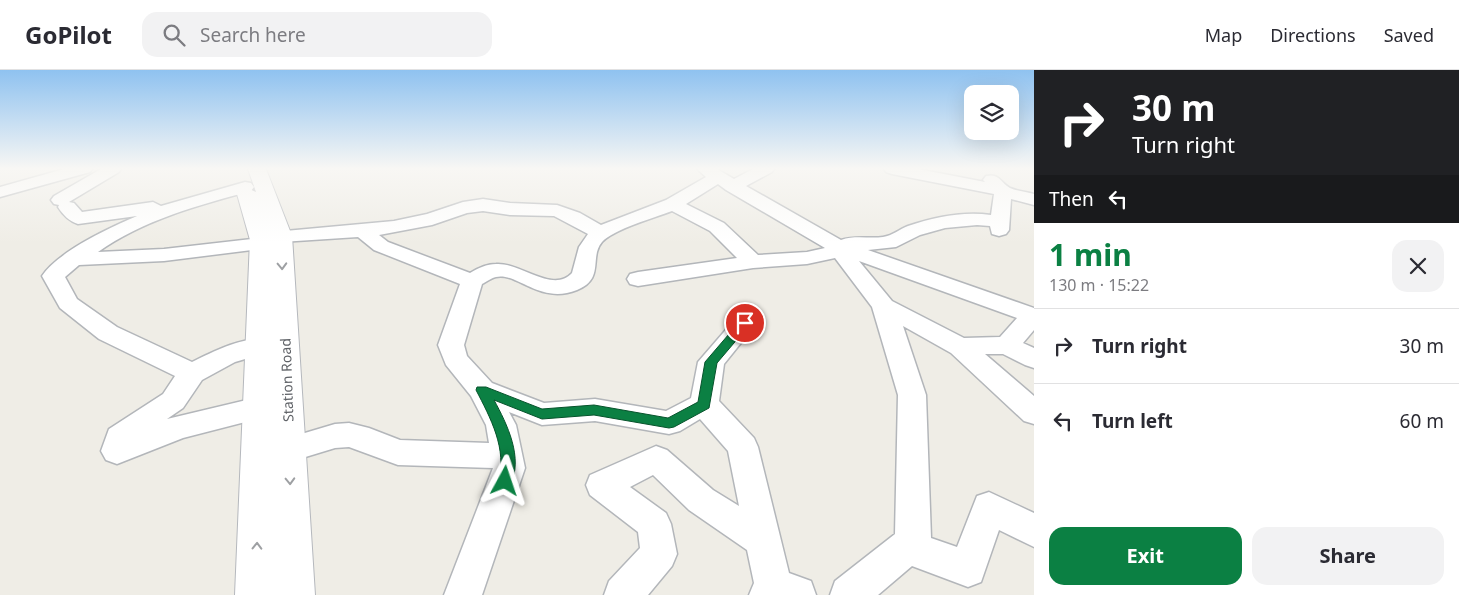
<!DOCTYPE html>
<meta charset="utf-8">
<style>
:root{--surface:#fff;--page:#f2f2f3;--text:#2b2b33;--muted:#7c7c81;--line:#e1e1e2;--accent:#0b8043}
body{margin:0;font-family:"Noto Sans",sans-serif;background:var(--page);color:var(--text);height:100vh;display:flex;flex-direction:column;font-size:19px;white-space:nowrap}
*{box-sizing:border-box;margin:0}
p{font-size:16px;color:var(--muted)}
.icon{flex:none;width:28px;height:28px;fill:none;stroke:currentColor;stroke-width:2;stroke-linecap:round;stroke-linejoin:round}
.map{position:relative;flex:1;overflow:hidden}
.panel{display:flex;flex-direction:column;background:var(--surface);width:425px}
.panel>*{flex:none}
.banner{background:#202124;color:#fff;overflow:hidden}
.tools{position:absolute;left:964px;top:15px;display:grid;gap:10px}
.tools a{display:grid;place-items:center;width:55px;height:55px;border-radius:10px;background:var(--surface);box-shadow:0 5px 20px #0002;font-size:25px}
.pin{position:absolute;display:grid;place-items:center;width:42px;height:42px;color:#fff;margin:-21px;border:2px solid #fff;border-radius:50%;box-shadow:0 1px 5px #0007}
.me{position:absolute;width:55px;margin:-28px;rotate:5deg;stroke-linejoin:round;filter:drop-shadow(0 0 4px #0008)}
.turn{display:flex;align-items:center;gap:18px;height:105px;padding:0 15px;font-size:22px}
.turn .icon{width:65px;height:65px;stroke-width:2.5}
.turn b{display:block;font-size:35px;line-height:42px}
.then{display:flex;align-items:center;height:48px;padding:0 15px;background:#0003;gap:10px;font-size:19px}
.round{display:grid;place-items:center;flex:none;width:52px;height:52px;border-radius:15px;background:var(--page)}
.head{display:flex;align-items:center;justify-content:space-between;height:85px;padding:0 15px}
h1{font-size:30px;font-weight:700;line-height:38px;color:var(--accent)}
.cta{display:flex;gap:10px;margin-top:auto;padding:10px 15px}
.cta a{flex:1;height:58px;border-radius:15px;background:var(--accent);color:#fff;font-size:20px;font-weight:700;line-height:58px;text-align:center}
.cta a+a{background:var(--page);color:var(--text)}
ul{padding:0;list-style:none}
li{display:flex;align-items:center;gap:15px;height:75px;padding:0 15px;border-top:1px solid var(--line)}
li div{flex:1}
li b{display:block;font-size:19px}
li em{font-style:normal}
header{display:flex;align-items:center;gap:30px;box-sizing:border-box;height:70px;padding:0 25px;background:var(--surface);border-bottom:1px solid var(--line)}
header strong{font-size:24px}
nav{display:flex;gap:28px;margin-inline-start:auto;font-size:18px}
.search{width:350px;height:45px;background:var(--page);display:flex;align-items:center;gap:12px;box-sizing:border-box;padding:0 18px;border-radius:15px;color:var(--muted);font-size:19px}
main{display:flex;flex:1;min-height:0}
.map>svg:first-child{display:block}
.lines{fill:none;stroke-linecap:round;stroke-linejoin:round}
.street-casing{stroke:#b3b6ba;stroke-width:3}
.secondary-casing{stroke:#b5b8bd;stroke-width:2}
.street{fill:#fff;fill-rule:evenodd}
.secondary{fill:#fff;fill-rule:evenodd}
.oneway{stroke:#9ea0a3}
.route{fill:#0b8043;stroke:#07532c}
.labels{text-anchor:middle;stroke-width:5;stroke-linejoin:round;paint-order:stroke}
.street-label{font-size:14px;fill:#5e6166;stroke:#fff}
</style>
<header>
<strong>GoPilot</strong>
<div class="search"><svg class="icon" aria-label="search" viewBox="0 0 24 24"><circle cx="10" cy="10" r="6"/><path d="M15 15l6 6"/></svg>Search here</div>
<nav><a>Map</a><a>Directions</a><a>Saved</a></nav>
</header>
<main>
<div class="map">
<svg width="1034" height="525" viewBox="0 0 1034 525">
<rect width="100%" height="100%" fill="#efede6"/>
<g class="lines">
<defs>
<g id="street">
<path d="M 64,99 L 92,99 L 90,102 L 0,127 L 0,117 Z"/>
<path d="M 101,99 L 121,99 L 119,102 L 69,132 L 74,133 L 82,142 L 153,132 L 161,136 L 245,112 L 251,113 L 254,117 L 251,121 C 199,135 143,150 98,182 L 164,179 L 261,168 L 268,170 L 271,174 L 268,178 L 164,191 L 79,195 L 65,207 L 77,229 L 117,257 L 192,292 C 212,282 248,264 269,270 L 273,276 L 269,282 L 235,292 L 202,310 L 183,338 L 167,349 L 259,327 L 269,330 L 273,338 L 269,346 L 183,368 L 117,394 L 106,390 L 101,381 L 109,359 L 163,324 L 175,306 L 99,269 L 60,238 L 42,206 C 59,181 109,158 137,146 L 78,154 C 69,151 63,145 58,137 L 59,135 L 54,134 L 51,130 L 54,126 Z"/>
<path d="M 697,99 L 717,99 L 734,109 L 753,99 L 774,99 L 772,102 L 746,116 L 841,170 C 855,165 869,169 883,167 C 892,166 900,159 908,156 C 935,147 963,141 991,145 L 994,124 L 892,104 L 886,102 L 884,99 L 918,99 L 985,112 L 983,110 L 986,106 C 999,103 1000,112 1010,118 C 1017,121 1027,122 1034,124 L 1034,135 L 1011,129 L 1009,160 L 1006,164 L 999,166 L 992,164 L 990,156 L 977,155 L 945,158 L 920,165 L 896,177 L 868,180 L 1034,238 L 1034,260 L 1023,273 L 1034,278 L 1034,298 L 1025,295 L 1003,284 L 985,284 L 1034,326 L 1034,354 L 1024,351 L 951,283 L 903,256 L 926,325 L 931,468 L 957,477 L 977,426 L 989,422 L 1034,443 L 1034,477 L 999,460 L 981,512 L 968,517 L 912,496 L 878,525 L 830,525 L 835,511 L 895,464 L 898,325 L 872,237 L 835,188 L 807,194 L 753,198 L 638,216 L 630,214 L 627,209 L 630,204 L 638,202 L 737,188 L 710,161 L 672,141 C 654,148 614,159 602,172 C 589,187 605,209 577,220 C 540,235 517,202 496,207 C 491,208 486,212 482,214 L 464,275 L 467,286 L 492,313 L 544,333 L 595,329 L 666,341 L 691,328 L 698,292 L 736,248 L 745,245 L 754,248 L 757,253 L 724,294 L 719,331 L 754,368 L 758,377 L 789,503 L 811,511 L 816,525 L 749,525 L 754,513 L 747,480 L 689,440 L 653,405 L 630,417 L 666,443 L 671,454 L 677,484 L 672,496 L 648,525 L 604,525 L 609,511 L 640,478 L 638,462 L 590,425 L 586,415 L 590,405 L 656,376 L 667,380 L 713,420 L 739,436 L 728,381 L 700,349 L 680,361 L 669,364 L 595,351 L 542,355 L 509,342 L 516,355 L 525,398 L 482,525 L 444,525 L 493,398 L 398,395 L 349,377 L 335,378 L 289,392 L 278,389 L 273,380 L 278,371 L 335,354 L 349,353 L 369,358 L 400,370 L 489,373 L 486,355 L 471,326 L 446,295 L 438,275 L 460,214 L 374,180 L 358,167 L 281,172 L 274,170 L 271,166 L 274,162 L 394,151 L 427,144 L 463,132 L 483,129 L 510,133 L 557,135 L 580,143 L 601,155 L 666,130 L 706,107 ZM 718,114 L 726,120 L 825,178 L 807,182 L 758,185 L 724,153 L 686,134 ZM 483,141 L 510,145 L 554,146 L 588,164 L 579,177 L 572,203 C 553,224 520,192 496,194 C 487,194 478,198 470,203 L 388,172 L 379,165 L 432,155 L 467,143 ZM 859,191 L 1017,248 L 1000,267 L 964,268 L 892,231 Z"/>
</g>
<path id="secondary" d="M 248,99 L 266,99 L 292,166 L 315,525 L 235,525 L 250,170 L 237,124 L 240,120 L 247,118 L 256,122 Z"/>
</defs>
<!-- street casing -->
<use href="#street" class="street-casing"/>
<!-- secondary casing -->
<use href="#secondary" class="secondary-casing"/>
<!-- street -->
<use href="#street" class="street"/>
<!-- secondary -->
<use href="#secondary" class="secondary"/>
</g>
<!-- one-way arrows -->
<defs><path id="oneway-chevron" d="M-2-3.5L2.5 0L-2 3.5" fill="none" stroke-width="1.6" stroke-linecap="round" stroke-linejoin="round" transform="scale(1.25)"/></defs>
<g class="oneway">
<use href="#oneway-chevron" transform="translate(282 196) rotate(88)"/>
<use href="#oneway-chevron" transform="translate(290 411) rotate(88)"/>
<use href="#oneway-chevron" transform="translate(257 476) rotate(-89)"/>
</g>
<!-- sky -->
<linearGradient id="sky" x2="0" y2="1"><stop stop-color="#8fc2f0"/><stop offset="0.57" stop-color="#f8f7f4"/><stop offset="1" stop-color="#f8f7f4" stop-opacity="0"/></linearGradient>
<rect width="1034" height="173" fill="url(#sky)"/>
<!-- route -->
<path class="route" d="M 745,249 L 751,253 L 717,293 L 709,338 L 674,357 L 669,358 L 594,345 L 542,349 L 494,330 C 507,354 524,388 510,416 L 505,418 L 500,416 L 498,411 C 508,380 490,347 476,320 L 477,317 L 486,317 L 542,339 L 594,335 L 668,348 L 698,332 L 705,292 L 741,250 Z"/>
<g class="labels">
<!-- street labels -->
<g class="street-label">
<text transform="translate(287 310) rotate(-92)" y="5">Station Road</text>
</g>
</g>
</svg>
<div class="tools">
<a><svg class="icon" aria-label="layers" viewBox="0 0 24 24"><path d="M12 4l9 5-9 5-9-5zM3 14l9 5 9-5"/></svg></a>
</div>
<div class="pin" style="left:745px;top:253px;background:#d93025"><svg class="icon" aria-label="arrive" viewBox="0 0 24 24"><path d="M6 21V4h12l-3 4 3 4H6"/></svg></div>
<svg class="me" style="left:505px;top:411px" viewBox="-20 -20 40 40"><path d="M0-17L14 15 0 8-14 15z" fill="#0b8043" stroke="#fff" stroke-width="4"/></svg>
</div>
<section class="panel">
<div class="banner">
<div class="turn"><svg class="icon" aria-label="right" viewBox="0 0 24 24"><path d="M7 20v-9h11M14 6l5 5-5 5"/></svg><div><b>30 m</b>Turn right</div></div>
<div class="then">Then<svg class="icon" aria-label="left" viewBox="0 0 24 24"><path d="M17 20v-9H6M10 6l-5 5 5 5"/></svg></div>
</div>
<div class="head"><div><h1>1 min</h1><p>130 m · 15:22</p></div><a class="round"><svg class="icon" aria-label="close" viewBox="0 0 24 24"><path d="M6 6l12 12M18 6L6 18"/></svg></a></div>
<ul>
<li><svg class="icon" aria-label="right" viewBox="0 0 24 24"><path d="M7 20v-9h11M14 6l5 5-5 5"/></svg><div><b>Turn right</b></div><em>30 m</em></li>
<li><svg class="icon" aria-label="left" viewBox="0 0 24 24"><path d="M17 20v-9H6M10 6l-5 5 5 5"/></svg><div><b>Turn left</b></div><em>60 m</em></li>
</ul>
<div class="cta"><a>Exit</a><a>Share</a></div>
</section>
</main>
